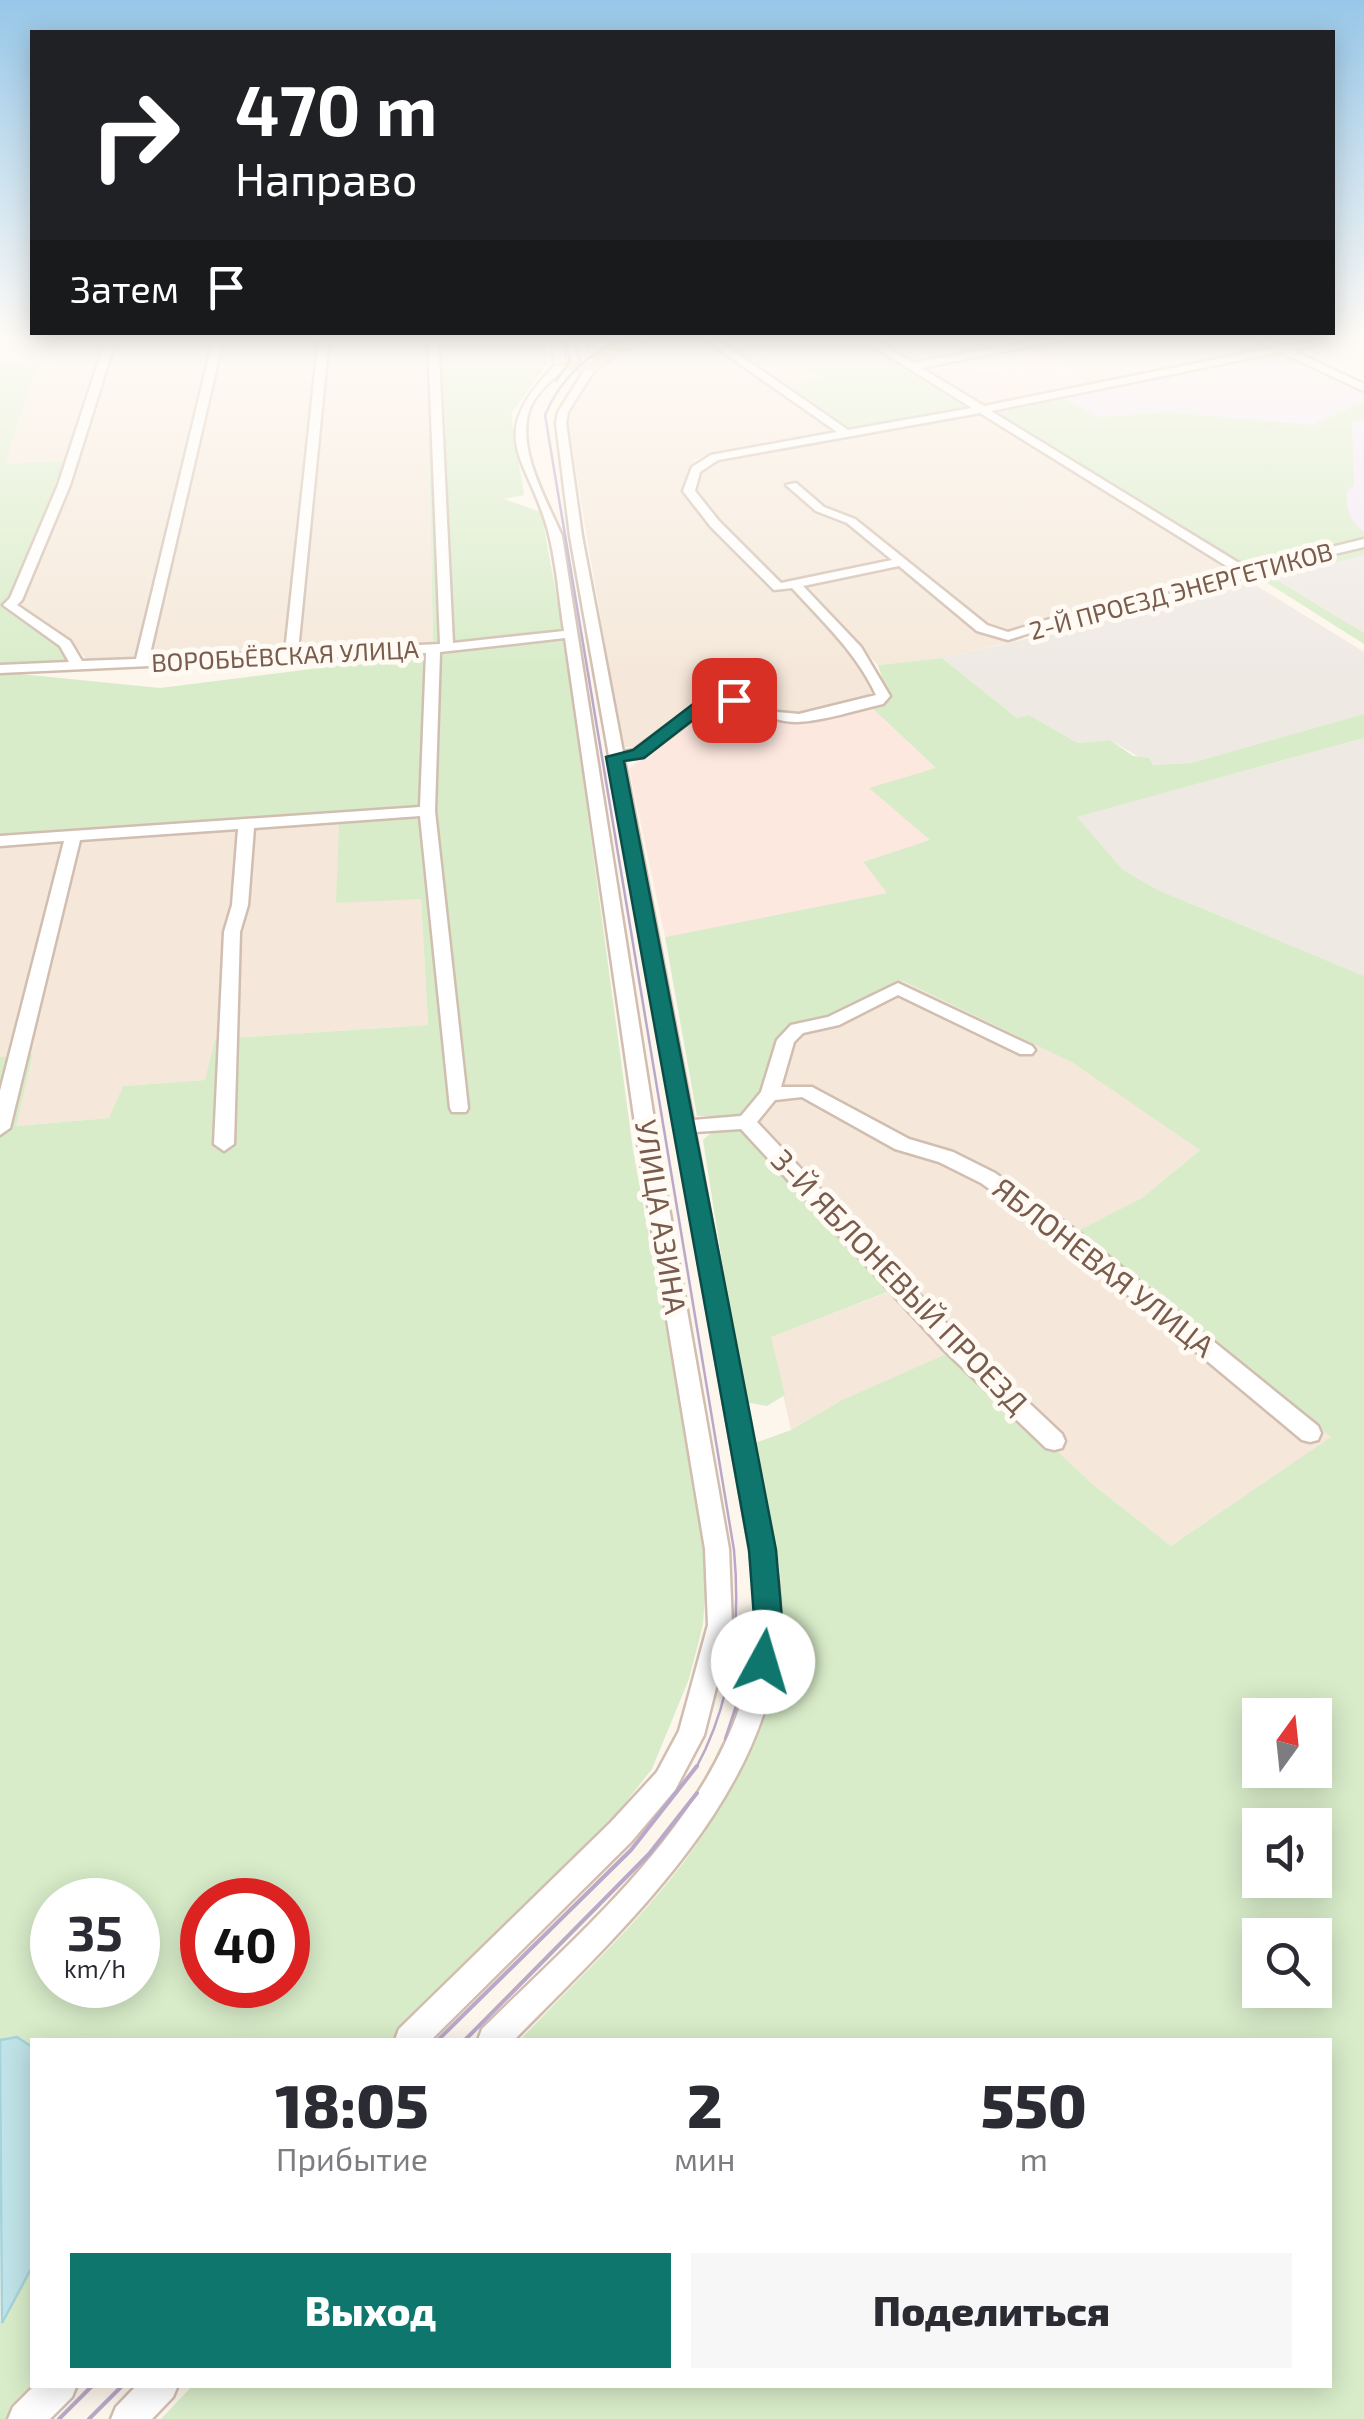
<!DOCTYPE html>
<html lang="ru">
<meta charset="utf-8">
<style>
:root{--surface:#fff;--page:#f7f7f7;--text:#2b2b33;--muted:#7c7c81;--accent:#0f766e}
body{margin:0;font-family:"Exo 2",sans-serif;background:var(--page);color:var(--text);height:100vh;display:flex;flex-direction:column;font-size:38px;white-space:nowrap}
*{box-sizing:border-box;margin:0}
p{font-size:32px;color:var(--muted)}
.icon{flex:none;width:55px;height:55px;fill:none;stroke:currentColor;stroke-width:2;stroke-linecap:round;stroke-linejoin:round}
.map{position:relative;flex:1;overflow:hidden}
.side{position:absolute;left:30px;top:2038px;width:1302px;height:350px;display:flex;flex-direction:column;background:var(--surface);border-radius:0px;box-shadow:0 5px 25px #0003}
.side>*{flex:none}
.banner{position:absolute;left:30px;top:30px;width:1305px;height:305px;border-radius:0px;box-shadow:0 5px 25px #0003;background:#202124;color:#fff;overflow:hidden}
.needle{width:65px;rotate:15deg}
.controls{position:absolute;left:1242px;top:1698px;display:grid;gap:20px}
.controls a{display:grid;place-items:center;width:90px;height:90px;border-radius:0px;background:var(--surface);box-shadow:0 5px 25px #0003;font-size:50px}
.speed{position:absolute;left:30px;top:1878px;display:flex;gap:20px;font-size:50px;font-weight:700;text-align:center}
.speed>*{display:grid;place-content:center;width:130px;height:130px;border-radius:50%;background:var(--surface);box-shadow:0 5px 25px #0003;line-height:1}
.speed small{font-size:25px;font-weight:400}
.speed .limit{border:15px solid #d22;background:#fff;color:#111}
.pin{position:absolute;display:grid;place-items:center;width:85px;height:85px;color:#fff;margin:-42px;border-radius:20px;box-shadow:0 5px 15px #0006}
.me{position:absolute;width:110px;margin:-55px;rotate:6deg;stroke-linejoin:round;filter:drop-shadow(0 0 8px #0008)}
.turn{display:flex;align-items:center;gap:35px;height:210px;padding:0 40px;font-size:45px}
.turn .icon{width:130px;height:130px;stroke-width:2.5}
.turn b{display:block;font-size:70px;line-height:85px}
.then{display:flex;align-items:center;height:95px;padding:0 40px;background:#0003;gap:20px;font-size:38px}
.eta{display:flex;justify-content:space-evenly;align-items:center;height:170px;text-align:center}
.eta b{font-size:60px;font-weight:800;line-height:70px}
.cta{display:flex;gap:20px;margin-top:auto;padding:20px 40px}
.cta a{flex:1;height:115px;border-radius:0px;background:var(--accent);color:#fff;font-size:40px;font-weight:800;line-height:115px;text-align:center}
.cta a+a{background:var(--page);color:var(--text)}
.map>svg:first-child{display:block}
.residential{fill:#f5e8da}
.commercial{fill:#fde8e0}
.industrial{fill:#efe9e4}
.education{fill:#f3e8fa}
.green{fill:#d8ecc9;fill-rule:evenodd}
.water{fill:#bfe3e8;stroke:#a5d3da;stroke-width:2.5}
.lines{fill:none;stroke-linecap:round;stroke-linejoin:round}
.minor-casing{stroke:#d1beb0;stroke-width:5}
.major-casing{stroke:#dad1cd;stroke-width:5}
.minor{fill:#fff;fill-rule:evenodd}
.major{fill:#fbd9a5;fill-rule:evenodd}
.tram-far1{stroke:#b9a8c9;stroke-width:2.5}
.tram{stroke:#b9a8c9;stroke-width:4}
.route{fill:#0f766e;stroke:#0a4d48;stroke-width:2.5}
.labels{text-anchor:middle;stroke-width:10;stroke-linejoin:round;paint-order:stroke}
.far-street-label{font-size:25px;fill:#7a5c4d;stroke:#fffaf3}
.street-label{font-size:30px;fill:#7a5c4d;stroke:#fffaf3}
</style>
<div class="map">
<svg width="1364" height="2419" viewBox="0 0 1364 2419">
<rect width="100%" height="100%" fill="#fdf6ec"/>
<!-- residential -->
<g class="residential">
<path d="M 52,336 L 427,336 L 433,644 L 91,664 L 69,639 L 18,609 L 76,461 L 5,464 L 30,385 Z"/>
<path d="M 659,336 L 701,336 L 834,430 L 710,455 L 695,460 L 683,485 L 697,511 L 775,589 L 795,586 L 844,636 L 878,696 L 816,715 L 776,714 L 735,697 L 713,695 L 636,747 L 625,747 L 621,741 L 568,423 L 576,399 L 612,356 Z"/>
<path d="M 868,336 L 1247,336 L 1273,349 L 1093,387 L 1027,349 L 963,360 L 971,365 L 927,373 Z"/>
<path d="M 1364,336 L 1364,374 L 1311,348 L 1357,336 Z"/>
<path d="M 798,362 L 825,380 L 784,387 L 758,368 Z"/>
<path d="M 978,413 L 985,416 L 1238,571 L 1231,579 L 1092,609 L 1019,631 L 1023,639 L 942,658 L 878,665 L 799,584 L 784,585 L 750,554 L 692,490 L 698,470 L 716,458 Z"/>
<path d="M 340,823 L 421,898 L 428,1025 L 215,1039 L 206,1080 L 123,1086 L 110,1118 L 15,1126 L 33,1055 L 0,1057 L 0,845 Z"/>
<path d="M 903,981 L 1073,1063 L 1201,1149 L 1142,1198 L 1075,1234 L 1332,1437 L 1171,1546 L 1091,1483 L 840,1401 L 791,1430 L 770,1337 L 892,1291 L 745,1133 L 738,1116 L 761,1096 L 780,1037 L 794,1023 L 827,1016 Z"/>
</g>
<!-- commercial -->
<g class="commercial">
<path d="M 1027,349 L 1093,387 L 985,405 L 927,373 L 971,365 L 984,373 L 1029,364 L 1007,351 Z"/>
<path d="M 730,703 L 773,719 L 805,721 L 871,707 L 936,768 L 931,841 L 863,863 L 888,893 L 665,937 L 629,769 L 710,704 Z"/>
</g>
<!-- industrial -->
<g class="industrial">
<path d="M 1364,555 L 1364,633 L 1273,577 Z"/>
<path d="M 1249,581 L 1364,652 L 1364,714 L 1191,763 L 1153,765 L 1110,740 L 1078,743 L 1029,715 L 1017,718 L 942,658 L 1214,596 Z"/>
<path d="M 1364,738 L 1364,976 L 1158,890 L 1123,870 L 1076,817 Z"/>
</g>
<!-- education -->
<g class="education">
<path d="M 1276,354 L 1364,392 L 1364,401 L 1312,425 L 1167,412 L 1099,417 L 1061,397 Z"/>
<path d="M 1364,419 L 1364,532 L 1351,522 L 1346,508 L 1347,491 L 1354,484 L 1352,422 Z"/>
</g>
<!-- green -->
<g class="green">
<path d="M 0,336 L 52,336 L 30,385 L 5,464 L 71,461 L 9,605 L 65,644 L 78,666 L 0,669 Z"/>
<path d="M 427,336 L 541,336 L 548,363 L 511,414 L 524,495 L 504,499 L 541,512 L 563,631 L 433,644 Z"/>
<path d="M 758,336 L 859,336 L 966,407 L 848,430 L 784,387 L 824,379 L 798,362 L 758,368 L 727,347 L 764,341 Z"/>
<path d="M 1061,397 L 1099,417 L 1167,412 L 1312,425 L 1364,401 L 1364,419 L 1352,422 L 1354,485 L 1347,491 C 1346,510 1349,520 1364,532 L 1364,540 L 1246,568 L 993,415 L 999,409 Z"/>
<path d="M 1364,546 L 1364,555 L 1274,578 L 1364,633 L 1364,644 L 1258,577 L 1264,570 Z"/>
<path d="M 564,637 L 633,1150 L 708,1556 L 703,1624 L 689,1679 L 652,1769 L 604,1830 L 391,2040 L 32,2040 L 32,2047 L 17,2038 L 0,2040 L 0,1057 L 33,1054 L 16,1126 L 109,1118 L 123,1086 L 205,1080 L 215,1039 L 428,1025 L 421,899 L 336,903 L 339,823 L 0,845 L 0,672 L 160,688 ZM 52,1900 L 138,1900 L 138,1985 L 52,1985 ZM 202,1900 L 288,1900 L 288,1985 L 202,1985 Z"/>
<path d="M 942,658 L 1017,718 L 1029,715 L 1078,743 L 1110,740 L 1133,756 L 1149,758 L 1153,765 L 1191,763 L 1364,714 L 1364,738 L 1077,817 L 1123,870 L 1158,890 L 1364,976 L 1364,2419 L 161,2419 L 193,2385 L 1330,2385 L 1330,2040 L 520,2040 C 625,1929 723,1850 766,1698 C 771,1679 780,1658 781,1639 C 788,1575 766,1505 755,1443 L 791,1430 L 840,1401 L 951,1352 L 1091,1483 L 1171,1546 L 1331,1437 L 1074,1233 L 1142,1198 L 1200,1150 L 1073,1063 L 903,981 L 827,1016 L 794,1023 L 780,1037 L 761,1096 L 738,1116 L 697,1116 L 665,937 L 887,893 L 863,862 L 930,840 L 869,788 L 936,768 L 871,707 L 888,697 L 878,665 ZM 1260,1715 L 1315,1715 L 1315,1770 L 1260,1770 ZM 1260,1825 L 1315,1825 L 1315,1880 L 1260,1880 ZM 1260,1935 L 1315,1935 L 1315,1990 L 1260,1990 Z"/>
<path d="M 730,1127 L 745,1133 L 893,1290 L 771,1337 L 785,1395 L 767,1406 L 744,1402 L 703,1140 L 713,1131 Z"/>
<path d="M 32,2267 L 32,2385 L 41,2385 L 6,2419 L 0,2419 L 0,2323 Z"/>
</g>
<!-- water -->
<path class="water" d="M 17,2037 L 32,2047 L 32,2267 L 2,2323 L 0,2040 Z"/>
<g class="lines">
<defs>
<g id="minor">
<path d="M 107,336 L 117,336 L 70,485 L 22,600 L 17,605 L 70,641 L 82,661 L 136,659 L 214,336 L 224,336 L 149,658 L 285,652 L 319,336 L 329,336 L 298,651 L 440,644 L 428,336 L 438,336 L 453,643 L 564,631 C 559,600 557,569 550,539 C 533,460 479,440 556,365 L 550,336 L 560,336 L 566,366 C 554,379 537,391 530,408 C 515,448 547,500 562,536 L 659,1151 L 729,1549 L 732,1625 L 704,1735 L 675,1790 L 631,1842 L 431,2040 L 395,2040 L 399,2029 L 611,1822 L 657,1772 L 679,1731 L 708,1625 L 705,1549 L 639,1151 L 565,638 L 440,652 L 435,811 L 468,1108 L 466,1112 L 452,1112 L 450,1108 L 420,816 L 254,828 L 248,905 L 240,932 L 234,1144 L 224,1151 L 214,1144 L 224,932 L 232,905 L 238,829 L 80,840 L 10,1128 L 0,1135 L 0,1091 L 64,841 L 0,846 L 0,836 L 420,807 L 426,653 L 0,673 L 0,665 L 69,662 L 60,646 L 3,605 L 10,598 L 58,485 Z"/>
<path d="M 573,336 L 583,336 L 595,369 L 568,412 L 566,423 L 582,536 L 623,752 L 634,750 L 702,699 L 721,694 L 777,712 L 799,714 L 876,695 C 856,652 823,622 792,588 L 774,590 L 711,527 L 683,491 L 692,467 L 711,455 L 837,432 L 700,336 L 712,336 L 848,430 L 972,408 L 857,336 L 869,336 L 913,363 L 1060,336 L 1082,336 L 921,368 L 984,406 L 1272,348 L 1248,336 C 1262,336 1274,346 1287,345 C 1309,344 1329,336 1352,336 L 1291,350 L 1364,384 L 1364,391 L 1280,352 L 991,411 L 1247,568 L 1364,539 L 1364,547 L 1263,571 L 1188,598 L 1087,615 L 1008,640 L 977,631 L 899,566 L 803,586 L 861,647 L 890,696 L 883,704 C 856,710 824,721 797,722 C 770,723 734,699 712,705 L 643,757 L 624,760 L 693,1120 L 741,1116 L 761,1092 L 777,1040 L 791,1025 L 828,1017 L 898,983 L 1032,1046 L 1035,1050 L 1032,1054 L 1020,1054 L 898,995 L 839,1025 L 803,1033 L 794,1042 L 781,1087 L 812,1087 L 909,1139 L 953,1152 L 995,1173 L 1077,1231 L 1318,1426 L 1321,1433 L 1318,1440 L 1310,1442 L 1302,1440 L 1063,1241 L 981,1183 L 939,1162 L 895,1149 L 802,1097 L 775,1100 L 757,1122 L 961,1339 L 1062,1434 L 1065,1441 L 1062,1448 L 1054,1450 L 1046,1448 L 945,1351 L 741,1129 L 695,1132 L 778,1581 C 801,1769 633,1919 514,2040 L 478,2040 L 482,2029 C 594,1918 745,1796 756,1626 C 758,1601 753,1575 750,1550 L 570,536 L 556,423 L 558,412 L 585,369 ZM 980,413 L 1236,572 L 1181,592 L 1085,608 L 1008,632 L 987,625 L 855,519 L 824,507 L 796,483 L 786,485 L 816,511 L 847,523 L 892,560 L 781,583 L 719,521 L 695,491 L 700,472 L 718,460 Z"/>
<path d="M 35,2385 L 77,2385 L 72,2397 L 50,2419 L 8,2419 L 13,2407 Z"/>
<path d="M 137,2385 L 178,2385 L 173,2397 L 152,2419 L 111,2419 L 116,2407 Z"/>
</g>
<path id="major" d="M 638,336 L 656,336 L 621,351 L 594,372 L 555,366 L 561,362 L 587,365 L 613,345 Z"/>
</defs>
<!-- minor casing -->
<use href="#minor" class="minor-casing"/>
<!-- major casing -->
<use href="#major" class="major-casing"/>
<!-- minor -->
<use href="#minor" class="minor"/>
<!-- major -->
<use href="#major" class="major"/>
<!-- tram-far1 -->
<g class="tram-far1">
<path d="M 630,336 C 591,350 561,377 545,415 L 734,1550 C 741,1626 733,1700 696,1768"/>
<path d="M 556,381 L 570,361 L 564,336"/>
<path d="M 725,1739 L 742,1688 L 752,1623"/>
</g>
<!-- tram -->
<g class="tram">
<path d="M 438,2040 L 631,1850 L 697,1766"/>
<path d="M 465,2040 L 649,1854 L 697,1793"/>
<path d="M 59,2419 L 93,2385"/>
<path d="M 89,2419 L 123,2385"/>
</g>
</g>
<!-- sky -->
<linearGradient id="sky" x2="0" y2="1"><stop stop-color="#97c7e8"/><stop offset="0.5" stop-color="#fefbf6"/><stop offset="1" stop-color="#fefbf6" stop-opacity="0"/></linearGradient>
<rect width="1364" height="675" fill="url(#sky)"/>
<!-- route -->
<path class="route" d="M 734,695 L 741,700 L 739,703 L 711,706 L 644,758 L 624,761 L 776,1550 L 783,1631 L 773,1671 L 763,1675 L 753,1671 L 748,1662 L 755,1631 L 749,1550 L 606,757 L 633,750 L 701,698 Z"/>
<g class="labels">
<!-- far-street labels -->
<g class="far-street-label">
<text transform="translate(1181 591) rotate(-15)" y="9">2-Й ПРОЕЗД ЭНЕРГЕТИКОВ</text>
<text transform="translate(285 656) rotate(-3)" y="9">ВОРОБЬЁВСКАЯ УЛИЦА</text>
</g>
<!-- street labels -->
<g class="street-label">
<text transform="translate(660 1217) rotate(81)" y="10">УЛИЦА АЗИНА</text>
<text transform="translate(1103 1268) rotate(38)" y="10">ЯБЛОНЕВАЯ УЛИЦА</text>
<text transform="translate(899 1282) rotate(46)" y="10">3-Й ЯБЛОНЕВЫЙ ПРОЕЗД</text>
</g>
</g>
</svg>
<div class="controls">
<a><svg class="needle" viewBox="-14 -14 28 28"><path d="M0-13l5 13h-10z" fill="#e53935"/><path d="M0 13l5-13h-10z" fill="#7c7c81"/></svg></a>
<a><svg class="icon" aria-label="sound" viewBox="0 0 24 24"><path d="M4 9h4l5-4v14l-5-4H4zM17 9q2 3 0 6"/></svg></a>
<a><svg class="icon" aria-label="search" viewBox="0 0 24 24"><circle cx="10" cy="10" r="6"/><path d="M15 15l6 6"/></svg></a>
</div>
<div class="speed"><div>35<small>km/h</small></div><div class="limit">40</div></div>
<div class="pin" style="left:734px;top:700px;background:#d93025"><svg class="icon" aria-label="arrive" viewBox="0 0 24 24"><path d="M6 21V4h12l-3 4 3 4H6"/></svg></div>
<svg class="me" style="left:763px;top:1662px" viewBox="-20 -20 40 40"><circle r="19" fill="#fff"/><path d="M0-13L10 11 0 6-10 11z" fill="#0f766e"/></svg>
<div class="banner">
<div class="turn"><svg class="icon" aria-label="right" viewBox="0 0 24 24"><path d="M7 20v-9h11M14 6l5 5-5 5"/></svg><div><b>470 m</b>Направо</div></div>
<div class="then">Затем<svg class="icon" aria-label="arrive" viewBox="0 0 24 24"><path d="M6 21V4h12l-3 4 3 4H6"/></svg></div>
</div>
<section class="side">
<div class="eta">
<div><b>18:05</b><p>Прибытие</p></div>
<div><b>2</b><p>мин</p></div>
<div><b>550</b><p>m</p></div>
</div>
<div class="cta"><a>Выход</a><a>Поделиться</a></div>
</section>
</div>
